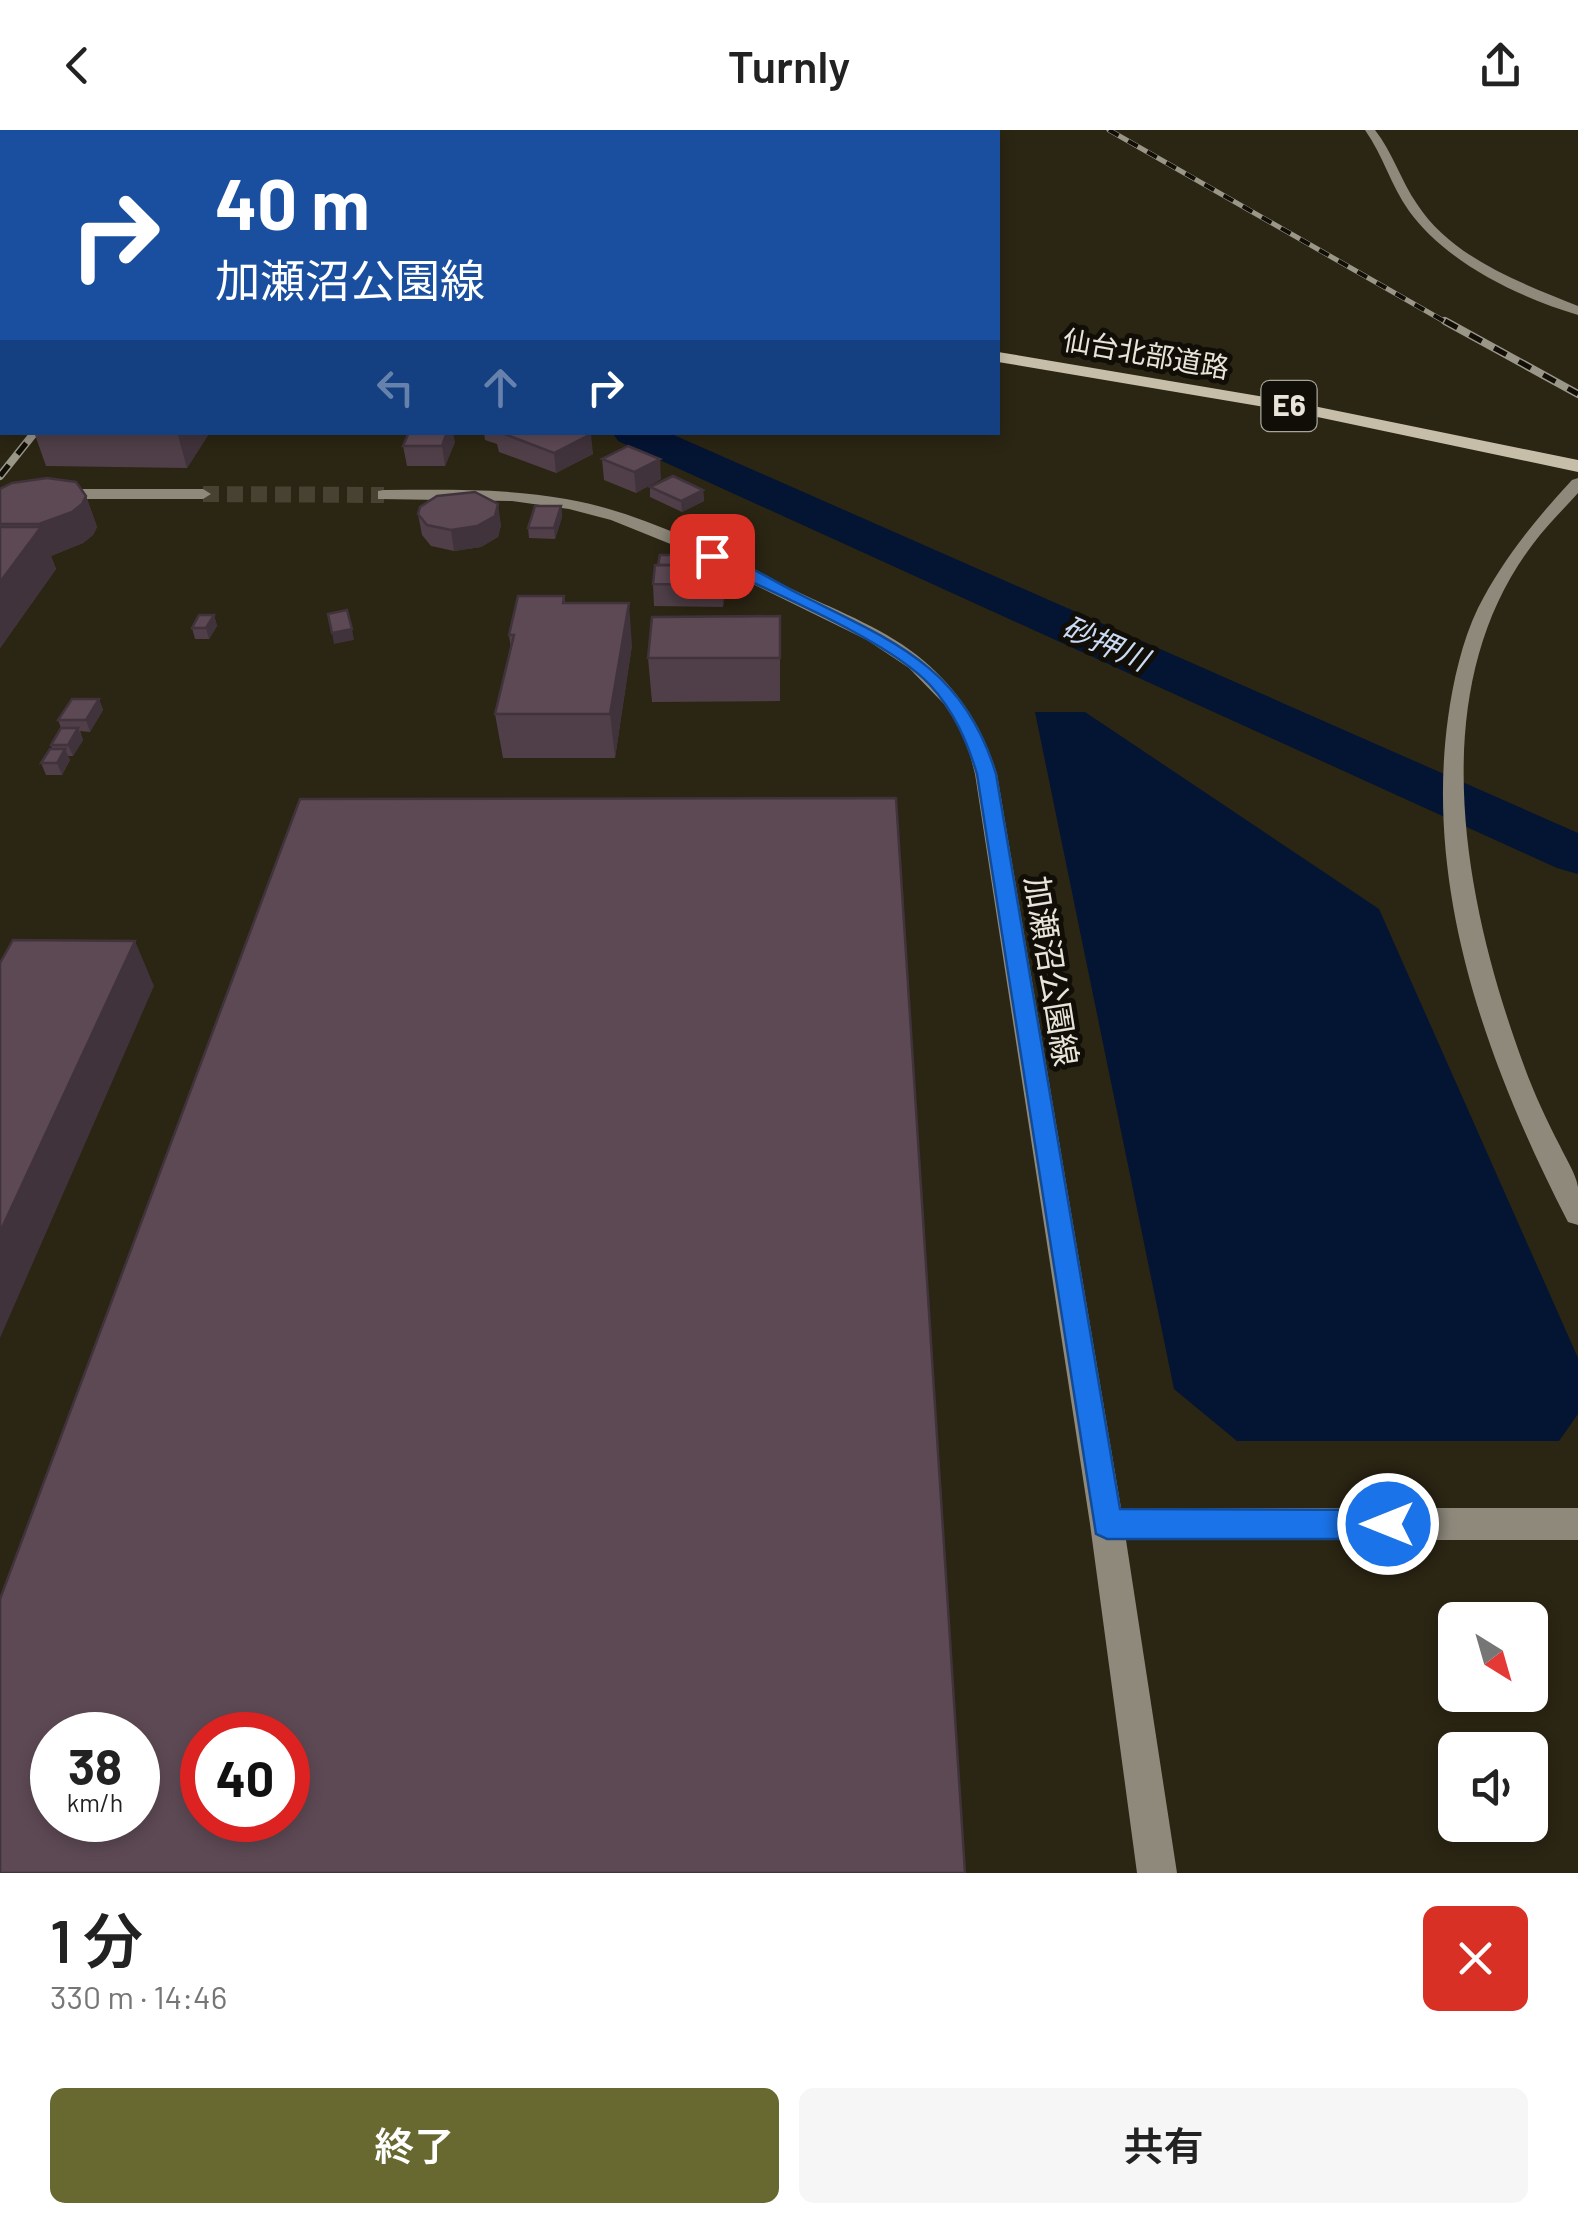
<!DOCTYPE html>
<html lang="ja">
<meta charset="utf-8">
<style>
:root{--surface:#fff;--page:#f6f6f6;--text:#222;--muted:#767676;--accent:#676931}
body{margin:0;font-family:Barlow,"Noto Sans JP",sans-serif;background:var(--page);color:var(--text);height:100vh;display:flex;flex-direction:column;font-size:38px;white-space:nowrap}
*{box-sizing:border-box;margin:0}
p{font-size:32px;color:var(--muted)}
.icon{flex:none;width:55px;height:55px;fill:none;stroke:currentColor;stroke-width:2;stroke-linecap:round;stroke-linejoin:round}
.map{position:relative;height:1743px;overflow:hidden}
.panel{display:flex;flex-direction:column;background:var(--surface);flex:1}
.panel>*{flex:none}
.top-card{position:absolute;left:0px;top:0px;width:1000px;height:305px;box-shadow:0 5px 15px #0003;background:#1a4fa0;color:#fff;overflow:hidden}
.needle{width:65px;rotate:143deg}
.tools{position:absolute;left:1438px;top:1472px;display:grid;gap:20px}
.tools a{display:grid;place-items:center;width:110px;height:110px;border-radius:15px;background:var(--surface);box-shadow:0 5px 15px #0003;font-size:50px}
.speed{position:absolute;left:30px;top:1582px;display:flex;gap:20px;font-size:50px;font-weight:700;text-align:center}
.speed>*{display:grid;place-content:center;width:130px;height:130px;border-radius:50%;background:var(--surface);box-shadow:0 5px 15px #0003;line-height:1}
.speed small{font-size:25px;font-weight:400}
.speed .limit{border:15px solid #d22;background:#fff;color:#111}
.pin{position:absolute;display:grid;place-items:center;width:85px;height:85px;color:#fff;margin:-42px;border-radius:20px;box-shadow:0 5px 15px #0006}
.me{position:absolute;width:110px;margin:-55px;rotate:270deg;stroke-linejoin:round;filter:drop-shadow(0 0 8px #0008)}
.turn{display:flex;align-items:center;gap:35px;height:210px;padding:0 50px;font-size:45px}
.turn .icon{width:130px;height:130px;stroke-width:2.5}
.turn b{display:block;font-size:70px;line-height:85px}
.lanes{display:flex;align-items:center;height:95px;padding:0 50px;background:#0003;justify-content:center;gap:50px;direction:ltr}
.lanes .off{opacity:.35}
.round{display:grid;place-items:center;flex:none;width:105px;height:105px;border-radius:15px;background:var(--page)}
.headline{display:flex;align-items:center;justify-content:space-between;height:170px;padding:0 50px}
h1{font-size:60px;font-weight:600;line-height:75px}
.cta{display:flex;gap:20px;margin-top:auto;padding:20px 50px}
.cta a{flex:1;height:115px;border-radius:15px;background:var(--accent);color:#fff;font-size:40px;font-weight:600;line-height:115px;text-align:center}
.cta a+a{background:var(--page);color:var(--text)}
header{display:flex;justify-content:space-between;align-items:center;height:130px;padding:0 50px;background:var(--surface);font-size:45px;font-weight:600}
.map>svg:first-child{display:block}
.water{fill:#041433}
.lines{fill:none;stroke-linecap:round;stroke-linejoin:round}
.river{fill:#041433;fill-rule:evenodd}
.secondary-tunnel{stroke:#474231;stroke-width:16;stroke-dasharray:16 8;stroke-linecap:butt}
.secondary{fill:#8e897b;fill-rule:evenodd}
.highway{fill:#c6bea8;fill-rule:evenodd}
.rail-far1-casing{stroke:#9a9688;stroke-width:5}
.rail-casing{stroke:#9a9688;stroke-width:8}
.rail-far1{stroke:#110e07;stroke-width:4;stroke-dasharray:11;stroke-linecap:butt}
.rail{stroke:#110e07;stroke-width:5;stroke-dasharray:14;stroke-linecap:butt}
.wall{fill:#503f48}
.shaded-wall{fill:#41333b}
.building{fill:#5d4954;stroke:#41333b;stroke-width:2.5;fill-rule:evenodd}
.route{fill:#1a73e8;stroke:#114b97;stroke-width:2.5}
.labels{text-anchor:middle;stroke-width:10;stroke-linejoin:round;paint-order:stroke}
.far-street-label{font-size:28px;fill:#e8e4d9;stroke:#110e07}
.shield{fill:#110e07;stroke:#a8a49a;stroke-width:2.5}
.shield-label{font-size:30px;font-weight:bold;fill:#e8e4d9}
.far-water-label{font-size:30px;font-style:italic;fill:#cbdaf3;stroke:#110e07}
.street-label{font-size:32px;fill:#e8e4d9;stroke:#110e07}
</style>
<header><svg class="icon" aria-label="back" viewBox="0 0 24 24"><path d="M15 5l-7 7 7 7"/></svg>Turnly<svg class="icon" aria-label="share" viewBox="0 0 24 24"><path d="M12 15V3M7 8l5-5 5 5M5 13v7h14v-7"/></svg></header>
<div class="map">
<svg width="1578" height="1743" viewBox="0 0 1578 1743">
<rect width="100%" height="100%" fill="#2b2513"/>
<!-- water -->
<path class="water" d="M 1035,582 L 1085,582 L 1379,779 L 1578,1228 L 1578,1284 L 1559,1311 L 1237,1311 L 1174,1259 Z"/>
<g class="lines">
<!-- river -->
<g class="river">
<path d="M 0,32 L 2,33 L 2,51 L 0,50 Z"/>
<path d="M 612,302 L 667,302 L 1578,703 L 1578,744 L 1557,738 L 618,311 Z"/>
</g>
<!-- secondary-tunnel -->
<path class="secondary-tunnel" d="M 203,364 L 384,365"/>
<!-- secondary -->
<g class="secondary">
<rect x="655" y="0" width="10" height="2"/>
<path d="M 1365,0 L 1375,0 C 1393,23 1401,51 1417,74 C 1452,128 1521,153 1578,176 L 1578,185 C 1518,167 1447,133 1409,81 C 1391,56 1383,25 1365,0 Z"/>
<path d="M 1578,348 L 1578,363 C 1563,380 1546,396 1533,414 C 1421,561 1465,775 1523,933 C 1533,961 1546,989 1560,1016 C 1566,1029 1576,1044 1578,1057 C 1578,1070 1578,1083 1578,1095 L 1568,1092 C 1489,938 1424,764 1448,588 C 1453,552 1462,511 1478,478 C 1503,429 1535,390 1572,350 Z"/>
<path d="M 0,359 L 203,359 L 211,364 L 203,369 L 0,369 Z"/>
<path d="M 384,360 C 445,360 506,358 566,369 C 648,383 723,426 798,462 C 840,482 888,500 924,531 C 961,563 983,598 997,644 L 1121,1378 L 1578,1378 L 1578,1410 L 1126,1410 L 1177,1743 L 1137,1743 L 1090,1394 L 975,644 L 965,606 L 944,574 L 909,538 L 867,510 L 673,415 L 611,390 L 569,379 L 512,371 L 378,369 L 378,361 Z"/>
</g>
<!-- highway -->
<g class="highway">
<rect x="0" y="135" width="2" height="10"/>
<path d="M 998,222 L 1289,271 L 1578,330 L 1578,342 L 1289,281 L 998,232 Z"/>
</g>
<defs>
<path id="rail-far1" d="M 1109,0 L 1449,194"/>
<g id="rail">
<path d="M 1445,191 L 1578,264"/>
<path d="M 0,346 L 35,302"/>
</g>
</defs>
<!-- rail-far1 casing -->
<use href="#rail-far1" class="rail-far1-casing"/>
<!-- rail casing -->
<use href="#rail" class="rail-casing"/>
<!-- rail-far1 -->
<use href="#rail-far1" class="rail-far1"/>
<!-- rail -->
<use href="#rail" class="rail"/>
</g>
<!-- wall -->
<g class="wall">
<path d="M 34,302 L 210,302 L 187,338 L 46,336 Z"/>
<path d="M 484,302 L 588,302 L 593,324 L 556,343 L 499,322 L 497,314 L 485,310 Z"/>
<path d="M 455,312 L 445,336 L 407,336 L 403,316 Z"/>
<path d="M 602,329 L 661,349 L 636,363 L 604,350 Z"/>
<path d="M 650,357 L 703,360 L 704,371 L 682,382 L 650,367 Z"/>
<path d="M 0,359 L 86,366 L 97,397 L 93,405 L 83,413 L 51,426 L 56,439 L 0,518 Z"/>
<path d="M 561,376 L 562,387 L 555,409 L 529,408 L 528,398 Z"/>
<path d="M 418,384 L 501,395 L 498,407 L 481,417 L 454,421 L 431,416 L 422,405 Z"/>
<path d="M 693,435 L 726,457 L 723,477 L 654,476 L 653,454 Z"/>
<path d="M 564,466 L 565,473 L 632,515 L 615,628 L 503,628 L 495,584 L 511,519 L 509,505 Z"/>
<path d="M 214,485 L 217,496 L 209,509 L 195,509 L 192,498 Z"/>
<path d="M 780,486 L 780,571 L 652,572 L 648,528 Z"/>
<path d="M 99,569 L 103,580 L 90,602 L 80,601 L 83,610 L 73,626 L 68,626 L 70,630 L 62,645 L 46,645 L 41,633 L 52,619 L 51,615 L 61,598 L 58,590 Z"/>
</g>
<!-- shaded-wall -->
<g class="shaded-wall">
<path d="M 177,302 L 210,302 L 187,338 Z"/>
<path d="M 447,302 L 453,302 L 455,312 L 445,336 L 442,316 Z"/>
<path d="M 591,304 L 593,324 L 556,343 L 554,323 Z"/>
<path d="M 660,329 L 661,349 L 636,363 L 634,342 Z"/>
<path d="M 703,360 L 704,371 L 682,382 L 681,371 Z"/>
<path d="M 86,366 L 97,397 L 93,405 L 83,413 L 51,426 L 56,439 L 0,518 L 0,452 L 40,398 L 39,394 Z"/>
<path d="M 498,374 L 501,395 L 498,407 L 481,417 L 454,421 L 451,400 Z"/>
<path d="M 561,376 L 562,387 L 555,409 L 554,398 Z"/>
<path d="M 726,436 L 726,457 L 723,477 L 722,455 Z"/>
<path d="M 629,473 L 632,515 L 615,628 L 610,584 Z"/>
<path d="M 214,485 L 217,496 L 209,509 L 206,498 Z"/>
<path d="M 352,499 L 354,510 L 334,514 L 332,503 Z"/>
<path d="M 99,569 L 103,580 L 90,602 L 86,590 Z"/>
<path d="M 78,598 L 83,610 L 73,626 L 68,615 Z"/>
<path d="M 65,619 L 70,630 L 62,645 L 57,633 Z"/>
<path d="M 135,811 L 154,856 L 0,1208 L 0,1102 Z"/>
</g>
<!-- building -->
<g class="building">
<path d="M 409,302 L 447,302 L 442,316 L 403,316 Z"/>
<path d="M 499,302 L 588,302 L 591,304 L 554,323 Z"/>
<path d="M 628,316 L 660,329 L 634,342 L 602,329 Z"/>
<path d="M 673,346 L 703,360 L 681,371 L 650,357 Z"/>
<path d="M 47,348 L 76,352 L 86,366 L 82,374 L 72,382 L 39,394 L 0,394 L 0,359 L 12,353 Z"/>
<path d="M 475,362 L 498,374 L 495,386 L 477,396 L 451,400 L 427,395 L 418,384 L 420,377 L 437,366 Z"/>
<path d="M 535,376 L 561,376 L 554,398 L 528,398 Z"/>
<path d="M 0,397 L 41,397 L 0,452 Z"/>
<path d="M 660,425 L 693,425 L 690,435 L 658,435 Z"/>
<path d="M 655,435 L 726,436 L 722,455 L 653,454 Z"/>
<path d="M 518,466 L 564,466 L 563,473 L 629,473 L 610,584 L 495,584 L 514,505 L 509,505 Z"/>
<path d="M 347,480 L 352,499 L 332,503 L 328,484 Z"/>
<path d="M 199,485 L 214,485 L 206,498 L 192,498 Z"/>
<path d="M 780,486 L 780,528 L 648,528 L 652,487 Z"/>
<path d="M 72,569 L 99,569 L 86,590 L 58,590 Z"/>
<path d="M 61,598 L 78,598 L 68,615 L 51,615 Z"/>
<path d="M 50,619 L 65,619 L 57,633 L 41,633 Z"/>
<path d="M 896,668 L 965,1743 L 0,1743 L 0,1469 L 300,669 ZM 52,1605 L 138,1605 L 138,1690 L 52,1690 ZM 202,1605 L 288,1605 L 288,1690 L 202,1690 Z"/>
<path d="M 13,810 L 135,811 L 0,1102 L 0,833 Z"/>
</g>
<!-- route -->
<path class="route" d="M 712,422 C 743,431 773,451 801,465 C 893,511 964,537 996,644 L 1120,1379 L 1388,1380 L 1399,1384 L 1403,1394 L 1399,1405 L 1388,1409 L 1107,1409 L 1096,1404 L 977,644 C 967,611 954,581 930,555 C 886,508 767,461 706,430 L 704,426 Z"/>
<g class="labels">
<!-- far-street labels -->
<g class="far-street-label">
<text transform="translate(1146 224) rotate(10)" y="10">仙台北部道路</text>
</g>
<!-- shield labels -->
<rect class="shield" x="1261.5" y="251" width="55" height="50" rx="8"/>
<g class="shield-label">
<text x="1289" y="286">E6</text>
</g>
<!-- far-water labels -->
<g class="far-water-label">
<text transform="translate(1105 514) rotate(24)" y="10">砂押川</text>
</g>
<!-- street labels -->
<g class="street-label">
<text transform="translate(1051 841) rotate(81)" y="11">加瀬沼公園線</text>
</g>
</g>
</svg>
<div class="tools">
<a><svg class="needle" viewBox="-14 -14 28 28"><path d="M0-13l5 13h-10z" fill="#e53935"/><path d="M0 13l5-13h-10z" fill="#767676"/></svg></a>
<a><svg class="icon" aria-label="sound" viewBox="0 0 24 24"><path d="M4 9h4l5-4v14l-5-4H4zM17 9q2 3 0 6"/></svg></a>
</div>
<div class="speed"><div>38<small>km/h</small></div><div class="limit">40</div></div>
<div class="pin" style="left:712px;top:426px;background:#d93025"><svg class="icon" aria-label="arrive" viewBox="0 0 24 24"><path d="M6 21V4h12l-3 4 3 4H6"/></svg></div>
<svg class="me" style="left:1388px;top:1394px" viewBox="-20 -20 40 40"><circle r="17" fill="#1a73e8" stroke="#fff" stroke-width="3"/><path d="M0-11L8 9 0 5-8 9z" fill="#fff"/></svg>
<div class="top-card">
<div class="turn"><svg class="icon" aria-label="right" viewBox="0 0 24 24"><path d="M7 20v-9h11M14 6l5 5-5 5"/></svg><div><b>40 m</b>加瀬沼公園線</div></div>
<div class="lanes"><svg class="icon off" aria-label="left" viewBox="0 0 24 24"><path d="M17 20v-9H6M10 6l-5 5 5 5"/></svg><svg class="icon off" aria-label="ahead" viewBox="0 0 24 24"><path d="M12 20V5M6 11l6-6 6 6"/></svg><svg class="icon" aria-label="right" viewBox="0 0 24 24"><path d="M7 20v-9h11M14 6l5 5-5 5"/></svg></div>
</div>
</div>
<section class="panel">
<div class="headline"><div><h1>1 分</h1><p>330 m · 14:46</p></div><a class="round" style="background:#d93025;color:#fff"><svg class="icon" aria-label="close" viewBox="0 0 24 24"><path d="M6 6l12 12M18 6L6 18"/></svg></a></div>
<div class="cta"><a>終了</a><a>共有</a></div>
</section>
